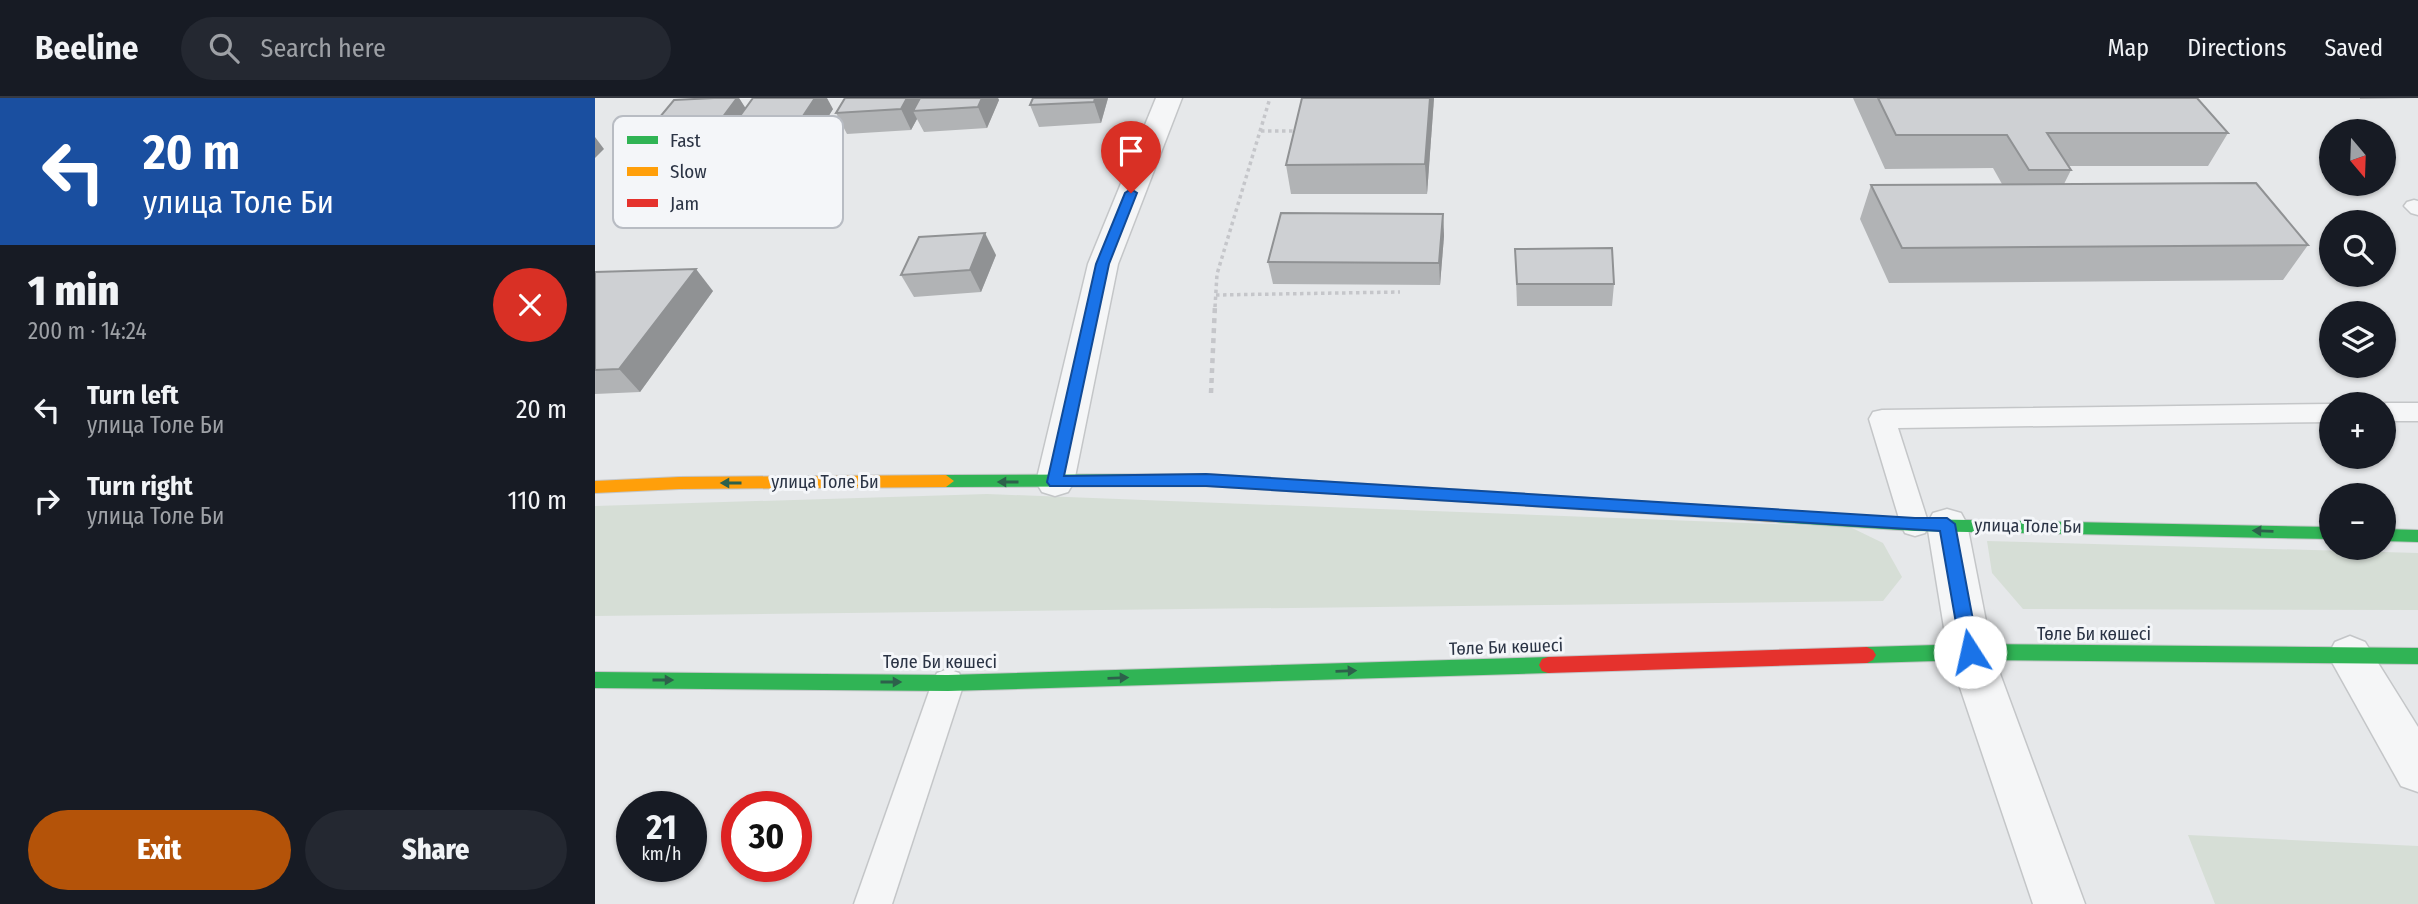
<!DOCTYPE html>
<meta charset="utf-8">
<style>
:root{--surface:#171b24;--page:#242831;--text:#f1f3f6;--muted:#9ea1a6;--line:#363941;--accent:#b45309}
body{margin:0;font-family:"Fira Sans Condensed",sans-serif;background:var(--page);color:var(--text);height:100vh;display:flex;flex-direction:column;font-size:26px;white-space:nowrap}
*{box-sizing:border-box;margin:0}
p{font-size:23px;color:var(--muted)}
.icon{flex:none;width:38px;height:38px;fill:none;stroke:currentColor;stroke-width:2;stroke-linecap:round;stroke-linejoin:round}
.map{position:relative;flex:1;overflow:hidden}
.side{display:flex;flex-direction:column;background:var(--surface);width:595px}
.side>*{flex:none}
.hud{background:#1a4fa0;color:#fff;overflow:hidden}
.needle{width:46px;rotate:161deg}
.buttons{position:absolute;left:1724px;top:21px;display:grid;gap:14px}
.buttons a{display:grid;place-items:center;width:77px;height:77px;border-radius:50%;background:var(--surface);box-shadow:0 2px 5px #0004;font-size:35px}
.speed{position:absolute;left:21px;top:693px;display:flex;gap:14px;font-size:35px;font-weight:700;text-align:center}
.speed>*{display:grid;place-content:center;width:91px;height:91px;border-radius:50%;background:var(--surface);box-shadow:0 2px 5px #0004;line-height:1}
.speed small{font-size:18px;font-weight:400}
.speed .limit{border:10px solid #d22;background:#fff;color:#111}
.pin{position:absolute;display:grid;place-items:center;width:60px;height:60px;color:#fff;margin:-72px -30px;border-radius:50% 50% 50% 0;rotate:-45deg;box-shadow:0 0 7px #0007}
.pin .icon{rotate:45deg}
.me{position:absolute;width:77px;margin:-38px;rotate:350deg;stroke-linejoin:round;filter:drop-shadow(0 0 5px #0008)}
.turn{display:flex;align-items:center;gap:24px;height:147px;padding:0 28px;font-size:32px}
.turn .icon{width:91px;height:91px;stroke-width:2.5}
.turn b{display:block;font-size:49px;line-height:60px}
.round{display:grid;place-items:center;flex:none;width:74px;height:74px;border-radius:37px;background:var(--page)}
.summary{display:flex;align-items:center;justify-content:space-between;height:119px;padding:0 28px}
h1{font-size:42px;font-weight:800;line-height:52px}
.cta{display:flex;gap:14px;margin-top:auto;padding:14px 28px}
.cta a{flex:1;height:80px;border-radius:42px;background:var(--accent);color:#fff;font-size:28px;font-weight:800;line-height:80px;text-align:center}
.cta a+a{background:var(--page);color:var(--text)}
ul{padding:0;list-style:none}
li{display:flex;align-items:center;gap:21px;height:91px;padding:0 28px}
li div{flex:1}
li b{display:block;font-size:26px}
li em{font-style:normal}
header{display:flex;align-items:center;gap:42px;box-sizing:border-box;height:98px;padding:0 35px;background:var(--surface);border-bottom:2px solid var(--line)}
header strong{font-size:33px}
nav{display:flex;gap:38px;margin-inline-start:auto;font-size:24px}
.search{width:490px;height:63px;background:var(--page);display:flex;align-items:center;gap:18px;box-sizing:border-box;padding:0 24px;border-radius:38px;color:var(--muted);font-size:26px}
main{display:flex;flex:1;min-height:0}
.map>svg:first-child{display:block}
.green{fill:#d6ded6}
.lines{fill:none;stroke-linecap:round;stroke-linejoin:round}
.lane-casing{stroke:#c4c6c8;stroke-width:3}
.street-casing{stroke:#c4c6c8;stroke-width:3}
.fast-casing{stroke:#c4c6c8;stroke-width:2}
.slow-casing{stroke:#c4c6c8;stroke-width:2}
.jam-casing{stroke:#c4c6c8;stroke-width:2}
.path-far1{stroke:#c5c6ca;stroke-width:3.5;stroke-dasharray:3.5 3.5;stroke-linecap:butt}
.path{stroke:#c5c6ca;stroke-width:4.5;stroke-dasharray:5 5;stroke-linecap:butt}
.lane{fill:#f5f6f7;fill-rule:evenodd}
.street{fill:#f5f6f7;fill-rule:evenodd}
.fast{fill:#30b455;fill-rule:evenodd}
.slow{fill:#ff9f0a;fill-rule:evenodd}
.jam{fill:#e5322d;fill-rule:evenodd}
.wall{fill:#b1b3b5}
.shaded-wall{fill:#909294}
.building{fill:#ced0d3;stroke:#909294;stroke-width:2}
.oneway{fill:#2d614b}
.route{fill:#1a73e8;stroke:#114b97;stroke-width:2}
.labels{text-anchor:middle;stroke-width:6;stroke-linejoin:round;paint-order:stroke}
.street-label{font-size:18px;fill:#2b3445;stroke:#f4f6f9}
.key{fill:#f4f6f9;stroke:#b8bcc3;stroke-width:2}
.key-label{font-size:19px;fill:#2b3445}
</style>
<header>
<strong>Beeline</strong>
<div class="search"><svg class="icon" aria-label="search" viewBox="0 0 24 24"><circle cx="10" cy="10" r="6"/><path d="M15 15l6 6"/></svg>Search here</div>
<nav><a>Map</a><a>Directions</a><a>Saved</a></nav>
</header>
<main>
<section class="side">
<div class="hud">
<div class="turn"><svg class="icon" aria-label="left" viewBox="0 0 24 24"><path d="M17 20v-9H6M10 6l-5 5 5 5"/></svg><div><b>20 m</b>улица Толе Би</div></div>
</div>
<div class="summary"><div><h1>1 min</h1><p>200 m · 14:24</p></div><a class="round" style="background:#d93025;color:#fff"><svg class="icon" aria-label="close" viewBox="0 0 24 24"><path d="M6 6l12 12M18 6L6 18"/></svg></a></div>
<ul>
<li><svg class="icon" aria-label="left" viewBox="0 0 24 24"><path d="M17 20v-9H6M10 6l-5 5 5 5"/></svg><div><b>Turn left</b><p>улица Толе Би</p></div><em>20 m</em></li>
<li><svg class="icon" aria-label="right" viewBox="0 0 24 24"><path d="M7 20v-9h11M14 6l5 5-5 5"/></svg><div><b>Turn right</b><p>улица Толе Би</p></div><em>110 m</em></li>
</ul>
<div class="cta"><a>Exit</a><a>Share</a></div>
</section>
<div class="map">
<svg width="1823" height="806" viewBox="0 0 1823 806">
<rect width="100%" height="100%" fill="#e6e8ea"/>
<!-- green -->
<g class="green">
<path d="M 392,396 L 1255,429 L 1288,445 L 1307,479 L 1288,503 L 0,518 L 0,408 Z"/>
<path d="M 1392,443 L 1823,455 L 1823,512 L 1428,511 L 1397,475 Z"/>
<path d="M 1593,737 L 1823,748 L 1823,806 L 1620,806 Z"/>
</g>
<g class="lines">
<defs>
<g id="lane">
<path d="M 1819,102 L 1823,103 L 1823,117 L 1816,115 L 1809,108 L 1812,104 Z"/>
<path d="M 1788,305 L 1823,305 L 1823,323 L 1788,323 L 1788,306 L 1783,306 Z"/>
<path d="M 1736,306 L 1736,324 L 1303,330 L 1334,427 L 1330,435 L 1320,438 L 1310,435 L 1306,427 L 1274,321 L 1278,314 L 1287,312 Z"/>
<path d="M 353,571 L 364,575 L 369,585 L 297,806 L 259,806 L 337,585 L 342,575 Z"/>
</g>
<g id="street">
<path d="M 561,0 L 587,0 L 523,166 L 479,384 L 473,394 L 460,398 L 447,394 L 441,384 L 493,166 Z"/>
<path d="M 1352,411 L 1366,415 L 1372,426 L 1397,554 L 1490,806 L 1438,806 L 1353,554 L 1332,426 L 1338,415 Z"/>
<path d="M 1755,538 L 1770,544 L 1823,629 L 1823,694 L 1806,688 L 1733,557 L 1740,544 Z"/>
</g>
<g id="fast">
<path d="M 611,376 L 887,393 L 893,395 L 895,399 L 893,403 L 887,405 L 611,388 L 351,389 L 343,383 L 351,377 Z"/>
<path d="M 1181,412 L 1320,421 L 1736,429 L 1736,441 L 1320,433 L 1181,424 L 1175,422 L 1173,418 L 1175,414 Z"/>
<path d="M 1788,431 L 1823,432 L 1823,444 L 1788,443 Z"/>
<path d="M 1375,546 L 1823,550 L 1823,566 L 1375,562 L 1272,565 L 1266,562 L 1263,557 L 1266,552 L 1272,549 Z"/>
<path d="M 953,559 L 959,561 L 962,567 L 959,573 L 953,575 L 353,593 L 0,590 L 0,574 L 353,577 Z"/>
</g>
<g id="slow">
<path d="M 351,377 L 359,383 L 351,389 L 84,391 L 0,395 L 0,383 L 84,379 Z"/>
<path d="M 887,393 L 1181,412 L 1187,414 L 1189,418 L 1187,422 L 1181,424 L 887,405 L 881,403 L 879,399 L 881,395 Z"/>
</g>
<path id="jam" d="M 1272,549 L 1278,552 L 1281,557 L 1278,562 L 1272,565 L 953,575 L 947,573 L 944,567 L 947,561 L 953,559 Z"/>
</defs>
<!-- lane casing -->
<use href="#lane" class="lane-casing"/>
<!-- street casing -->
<use href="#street" class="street-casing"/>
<!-- fast casing -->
<use href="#fast" class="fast-casing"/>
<!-- slow casing -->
<use href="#slow" class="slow-casing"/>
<!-- jam casing -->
<use href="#jam" class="jam-casing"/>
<!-- path-far1 -->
<g class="path-far1">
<path d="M 666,33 L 703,33"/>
<path d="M 621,197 L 805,194"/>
<path d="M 620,209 L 622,176 L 675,0"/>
</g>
<!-- path -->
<path class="path" d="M 616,295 L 620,207"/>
<!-- lane -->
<use href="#lane" class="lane"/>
<!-- street -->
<use href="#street" class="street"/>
<!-- fast -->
<use href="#fast" class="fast"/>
<!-- slow -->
<use href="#slow" class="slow"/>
<!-- jam -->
<use href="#jam" class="jam"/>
</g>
<!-- wall -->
<g class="wall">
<path d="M 144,0 L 150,10 L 238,11 L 220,40 L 155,43 L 148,32 L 135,50 L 69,53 L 54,32 Z"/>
<path d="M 250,0 L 403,0 L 404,2 L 392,30 L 329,34 L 322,21 L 316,32 L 252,36 L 241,15 Z"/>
<path d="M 438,0 L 513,0 L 506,25 L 444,29 L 435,7 Z"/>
<path d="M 839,0 L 832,96 L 696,96 L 691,67 Z"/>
<path d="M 1258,0 L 1602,0 L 1633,35 L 1613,68 L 1474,68 L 1476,72 L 1469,86 L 1713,147 L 1688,182 L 1294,185 L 1265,121 L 1276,87 L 1407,86 L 1398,70 L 1290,71 Z"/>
<path d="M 1765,0 L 1823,0 L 1765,1 Z"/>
<path d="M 848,116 L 849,138 L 845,187 L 678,186 L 673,164 Z"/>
<path d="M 920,151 L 1019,186 L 1017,208 L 922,208 Z"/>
<path d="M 401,157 L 386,194 L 319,199 L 306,177 Z"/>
<path d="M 0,174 L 118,193 L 45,294 L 0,296 Z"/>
</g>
<!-- shaded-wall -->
<g class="shaded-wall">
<path d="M 142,0 L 144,0 L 157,20 L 142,22 L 148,32 L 135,50 L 121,28 Z"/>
<path d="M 220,0 L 232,0 L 238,11 L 220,40 L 208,18 Z"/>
<path d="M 312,0 L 329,0 L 318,13 L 322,21 L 316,32 L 306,11 Z"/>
<path d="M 387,0 L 403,0 L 404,2 L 392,30 L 383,9 Z"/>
<path d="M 500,0 L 513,0 L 506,25 L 499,4 Z"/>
<path d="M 835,0 L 839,0 L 832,96 L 830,66 Z"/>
<path d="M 0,39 L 9,51 L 0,60 Z"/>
<path d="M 848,116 L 849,138 L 845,187 L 844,165 Z"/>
<path d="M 390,135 L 401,157 L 386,194 L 375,172 Z"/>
<path d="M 101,171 L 118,193 L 45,294 L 24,271 Z"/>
</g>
<!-- building -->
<g class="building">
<path d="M 119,0 L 142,0 L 121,28 L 54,32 L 79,2 Z"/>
<path d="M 158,0 L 220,0 L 208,18 L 142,22 Z"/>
<path d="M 250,0 L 312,0 L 306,11 L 241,15 Z"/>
<path d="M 325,0 L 387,0 L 383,9 L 318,13 Z"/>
<path d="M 438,0 L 500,0 L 499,4 L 435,7 Z"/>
<path d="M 707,0 L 835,0 L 830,66 L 691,67 Z"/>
<path d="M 1283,0 L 1602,0 L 1633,35 L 1452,35 L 1476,72 L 1434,72 L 1412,37 L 1301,37 Z"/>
<path d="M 1661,85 L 1713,147 L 1307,150 L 1276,87 Z"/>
<path d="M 686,115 L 848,116 L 844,165 L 673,164 Z"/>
<path d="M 390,135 L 375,172 L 306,177 L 324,139 Z"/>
<path d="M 1017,150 L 1019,186 L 922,186 L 920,151 Z"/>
<path d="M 101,171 L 24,271 L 0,272 L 0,174 Z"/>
</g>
<!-- one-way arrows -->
<defs><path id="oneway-solid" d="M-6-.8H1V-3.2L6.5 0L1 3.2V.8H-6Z" transform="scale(1.75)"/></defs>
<g class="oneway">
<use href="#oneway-solid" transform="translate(413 384) rotate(180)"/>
<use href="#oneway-solid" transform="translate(136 385) rotate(180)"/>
<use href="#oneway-solid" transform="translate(1668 433) rotate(-178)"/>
<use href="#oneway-solid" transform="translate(751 573) rotate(-2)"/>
<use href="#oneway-solid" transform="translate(523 580) rotate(-2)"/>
<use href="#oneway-solid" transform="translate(68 582)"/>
<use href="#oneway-solid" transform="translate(296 584)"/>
</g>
<!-- route -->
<path class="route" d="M 536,91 L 542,95 L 514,166 L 469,378 L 611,376 L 1320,420 L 1352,420 L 1360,426 L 1384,554 L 1381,560 L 1375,562 L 1368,560 L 1366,554 L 1345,433 L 611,388 L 455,388 L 452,384 L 501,166 L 530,95 Z"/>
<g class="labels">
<!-- street labels -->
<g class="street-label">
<text x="230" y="390">улица Толе Би</text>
<text transform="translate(1433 428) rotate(1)" y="6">улица Толе Би</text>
<text x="1499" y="542">Төле Би көшесі</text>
<text transform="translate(911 549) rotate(-2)" y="6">Төле Би көшесі</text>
<text x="345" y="570">Төле Би көшесі</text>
</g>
</g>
<!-- legend -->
<rect x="18" y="18" width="230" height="112" rx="10" class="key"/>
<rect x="32" y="38" width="31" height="8" fill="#30b455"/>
<rect x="32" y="69" width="31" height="9" fill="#ff9f0a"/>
<rect x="32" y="101" width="31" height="8" fill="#e5322d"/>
<g class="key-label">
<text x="75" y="49">Fast</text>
<text x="75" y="80">Slow</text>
<text x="75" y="112">Jam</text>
</g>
</svg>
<div class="buttons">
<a><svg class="needle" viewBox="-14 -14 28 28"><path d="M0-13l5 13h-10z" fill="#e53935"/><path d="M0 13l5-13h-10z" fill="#9ea1a6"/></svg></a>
<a><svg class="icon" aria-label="search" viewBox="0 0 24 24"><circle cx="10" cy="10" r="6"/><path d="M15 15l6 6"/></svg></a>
<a><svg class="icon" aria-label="layers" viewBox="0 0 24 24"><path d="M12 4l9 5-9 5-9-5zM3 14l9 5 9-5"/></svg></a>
<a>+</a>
<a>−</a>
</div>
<div class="speed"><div>21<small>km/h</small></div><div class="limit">30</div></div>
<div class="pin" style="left:536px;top:95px;background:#d93025"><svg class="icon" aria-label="arrive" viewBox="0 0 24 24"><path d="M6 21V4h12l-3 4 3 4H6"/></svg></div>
<svg class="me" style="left:1375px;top:554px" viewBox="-20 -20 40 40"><circle r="19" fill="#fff"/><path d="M0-13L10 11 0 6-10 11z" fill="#1a73e8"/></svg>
</div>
</main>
